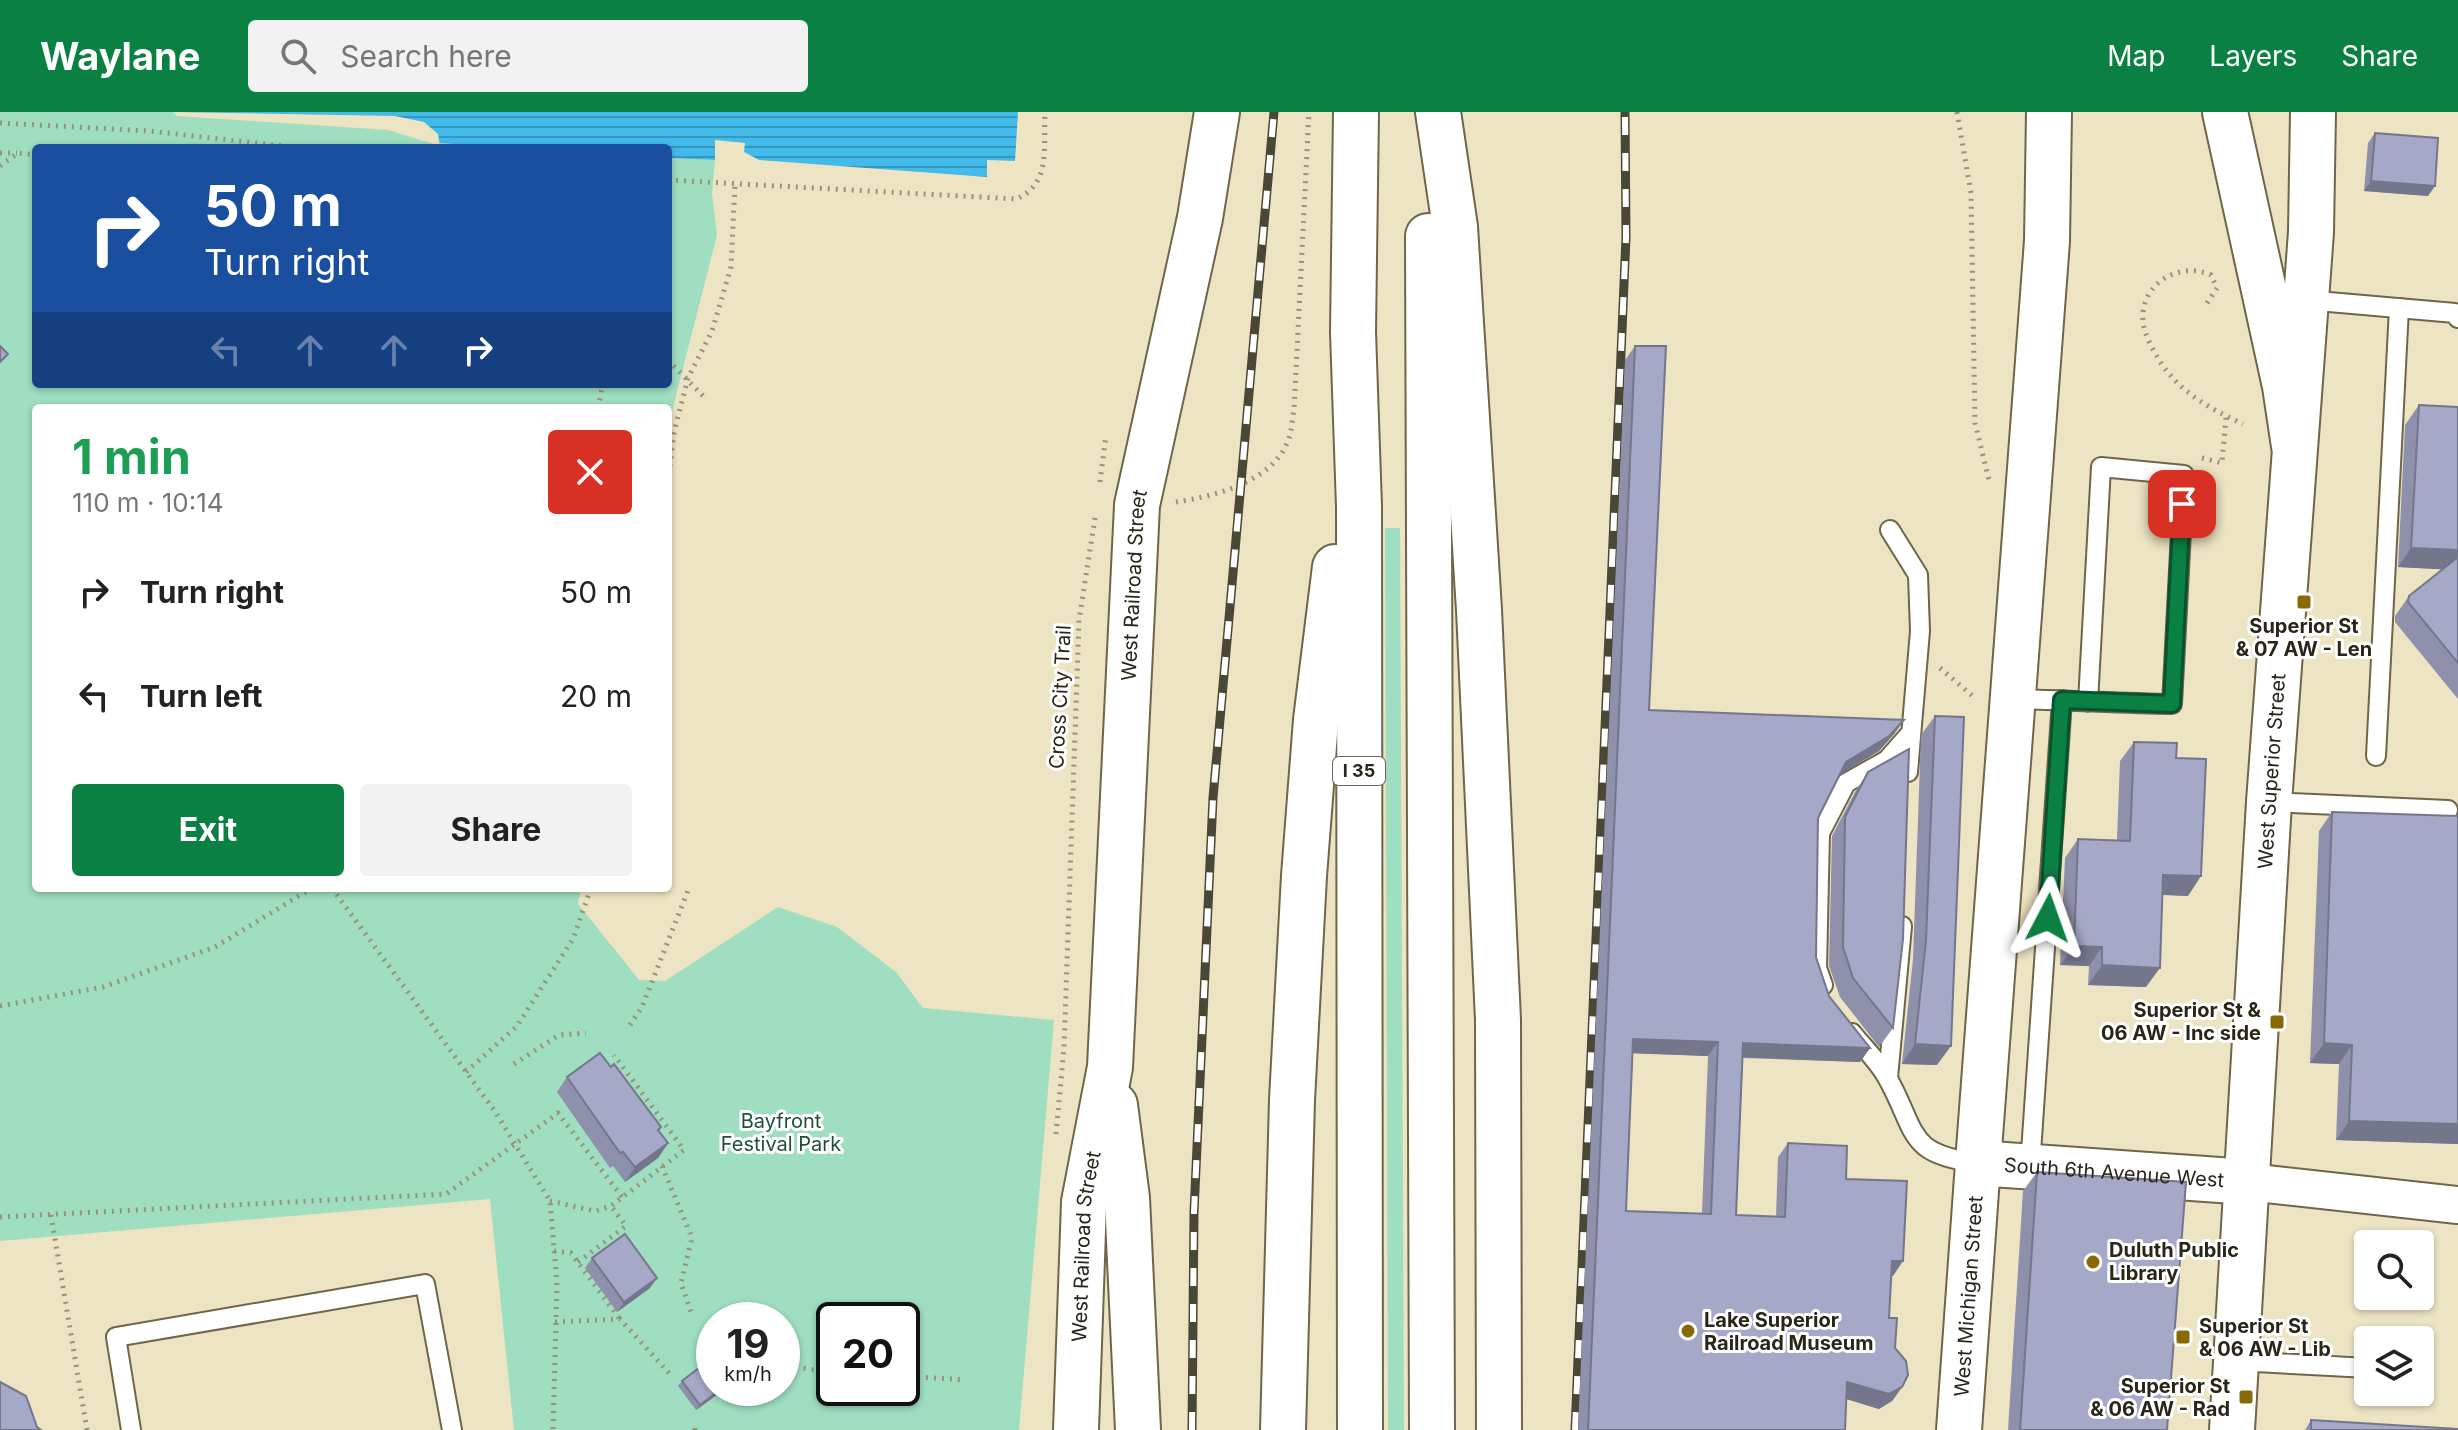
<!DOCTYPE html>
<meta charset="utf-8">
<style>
:root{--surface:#fff;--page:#f2f2f2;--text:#222;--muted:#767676;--accent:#0b8043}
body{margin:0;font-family:Inter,sans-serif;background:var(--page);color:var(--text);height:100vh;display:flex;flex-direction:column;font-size:30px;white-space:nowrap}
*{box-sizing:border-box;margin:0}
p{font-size:26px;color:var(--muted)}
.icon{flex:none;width:44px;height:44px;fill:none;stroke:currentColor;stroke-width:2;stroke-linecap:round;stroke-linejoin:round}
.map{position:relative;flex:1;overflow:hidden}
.panel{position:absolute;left:32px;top:292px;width:640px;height:488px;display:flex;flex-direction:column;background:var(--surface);border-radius:8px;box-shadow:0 2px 6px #0004}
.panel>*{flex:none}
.hud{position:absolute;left:32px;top:32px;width:640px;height:244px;border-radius:8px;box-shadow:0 2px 6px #0004;background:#1a4fa0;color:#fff;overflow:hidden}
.buttons{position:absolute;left:2354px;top:1118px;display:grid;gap:16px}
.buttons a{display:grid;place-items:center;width:80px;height:80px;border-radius:8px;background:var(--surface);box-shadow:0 2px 6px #0004;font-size:40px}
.speed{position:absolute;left:696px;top:1190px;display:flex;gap:16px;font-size:40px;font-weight:700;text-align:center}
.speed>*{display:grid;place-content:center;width:104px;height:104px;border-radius:50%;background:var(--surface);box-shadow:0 2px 6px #0004;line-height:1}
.speed small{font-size:20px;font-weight:400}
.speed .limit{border:4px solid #111;border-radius:12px;background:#fff;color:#111}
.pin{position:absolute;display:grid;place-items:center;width:68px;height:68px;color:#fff;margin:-34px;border-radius:16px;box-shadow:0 4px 12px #0006}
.me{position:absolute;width:88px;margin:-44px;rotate:4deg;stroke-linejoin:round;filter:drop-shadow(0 0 6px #0008)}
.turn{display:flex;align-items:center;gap:28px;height:168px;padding:0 40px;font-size:36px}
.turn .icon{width:104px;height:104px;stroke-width:2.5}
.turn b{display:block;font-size:56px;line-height:68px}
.lanes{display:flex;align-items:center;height:76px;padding:0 40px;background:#0003;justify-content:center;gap:40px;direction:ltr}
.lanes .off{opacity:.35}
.round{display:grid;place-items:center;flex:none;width:84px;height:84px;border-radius:8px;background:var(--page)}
.summary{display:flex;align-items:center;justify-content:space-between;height:136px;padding:0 40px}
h1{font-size:48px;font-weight:700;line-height:60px;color:#1e9e55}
.primary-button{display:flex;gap:16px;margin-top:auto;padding:16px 40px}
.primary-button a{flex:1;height:92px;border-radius:8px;background:var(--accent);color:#fff;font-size:32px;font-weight:700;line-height:92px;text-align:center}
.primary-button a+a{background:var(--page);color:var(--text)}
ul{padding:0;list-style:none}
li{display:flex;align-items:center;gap:24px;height:104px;padding:0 40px}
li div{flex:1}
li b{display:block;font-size:30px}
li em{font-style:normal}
header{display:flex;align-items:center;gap:48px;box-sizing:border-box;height:112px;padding:0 40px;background:var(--accent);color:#fff}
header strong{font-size:38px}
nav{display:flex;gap:44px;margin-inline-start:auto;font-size:28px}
.search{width:560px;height:72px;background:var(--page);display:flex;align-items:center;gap:20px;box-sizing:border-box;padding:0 28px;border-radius:8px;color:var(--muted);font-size:30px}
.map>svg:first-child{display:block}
.green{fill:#9fdec0;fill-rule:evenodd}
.water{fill:url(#water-rules)}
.pier{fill:#ede4c3}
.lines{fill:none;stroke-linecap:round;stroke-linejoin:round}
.lane-casing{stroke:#6f6649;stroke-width:22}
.street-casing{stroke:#6f6649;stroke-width:40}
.secondary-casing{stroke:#6f6649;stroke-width:48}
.highway-casing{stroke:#6f6649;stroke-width:48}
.path{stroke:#98927a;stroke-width:5;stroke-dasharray:2 6;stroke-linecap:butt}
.lane{stroke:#fff;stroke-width:18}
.street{stroke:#fff;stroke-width:36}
.secondary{stroke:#fff;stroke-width:44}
.highway{stroke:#fff;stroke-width:44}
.rail-casing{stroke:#4b4737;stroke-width:9}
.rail{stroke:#fff;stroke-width:6;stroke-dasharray:18;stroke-linecap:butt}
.wall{fill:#8f90ab;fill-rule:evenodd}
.shaded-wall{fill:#74768b}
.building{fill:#a6a8c7;stroke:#74768b;stroke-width:2;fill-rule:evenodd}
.route-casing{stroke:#07532c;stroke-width:20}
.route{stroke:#0b8043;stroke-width:14}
.poi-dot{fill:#886905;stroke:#fff;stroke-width:3}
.labels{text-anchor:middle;stroke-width:6;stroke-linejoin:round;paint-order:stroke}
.shield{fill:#fff;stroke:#69675e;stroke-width:2}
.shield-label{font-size:18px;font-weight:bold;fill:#292619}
.street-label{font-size:20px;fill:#292619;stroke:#fff}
.poi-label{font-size:20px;font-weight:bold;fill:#292619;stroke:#fff;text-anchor:start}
.park-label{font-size:20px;fill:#20503c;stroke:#fff}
</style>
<header>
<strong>Waylane</strong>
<div class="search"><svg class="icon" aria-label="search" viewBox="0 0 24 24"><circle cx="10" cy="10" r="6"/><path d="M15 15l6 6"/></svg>Search here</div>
<nav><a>Map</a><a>Layers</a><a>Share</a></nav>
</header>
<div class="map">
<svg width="2458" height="1318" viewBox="0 0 2458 1318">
<defs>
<pattern id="water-rules" width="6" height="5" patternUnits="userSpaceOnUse" patternTransform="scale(2)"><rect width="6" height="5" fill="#42bbeb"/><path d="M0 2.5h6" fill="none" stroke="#3798be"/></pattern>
</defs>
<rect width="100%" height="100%" fill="#ede4c3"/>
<!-- green -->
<g class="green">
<path d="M 0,0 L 177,0 L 389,14 L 439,31 L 512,36 L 36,36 L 36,272 L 668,272 L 668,46 L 715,48 L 712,81 L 717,123 L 668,315 L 668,296 L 36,296 L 36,776 L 581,776 L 578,792 L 639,868 L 665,869 L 778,795 L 837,815 L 896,860 L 923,896 L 1054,908 L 1019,1318 L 514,1318 L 490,1087 L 0,1129 ZM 714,1208 L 782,1208 L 782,1276 L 714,1276 ZM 834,1208 L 902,1208 L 902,1276 L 834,1276 Z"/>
<path d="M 1385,416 L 1400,416 L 1404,1318 L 1388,1318 Z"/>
</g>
<!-- water -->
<path class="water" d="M 177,0 L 1018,0 L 1015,49 L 987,48 L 987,65 L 759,48 L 744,40 L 745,31 L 715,28 L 715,48 L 668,46 L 668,36 L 512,36 L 439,31 L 389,14 Z"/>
<!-- pier -->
<path class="pier" d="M 173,0 L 395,4 L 424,10 L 438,22 L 440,34 L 388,18 L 177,4 Z"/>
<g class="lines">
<defs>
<g id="lane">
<path d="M 2306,188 L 2455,201 L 2458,206"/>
<path d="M 1890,418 L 1918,463 L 1920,519 L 1908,660"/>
<path d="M 2014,587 C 2067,588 2119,591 2172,592 L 2184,363 L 2101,355 L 2088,590"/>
<path d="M 2376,644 L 2399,196"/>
<path d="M 2269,690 L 2448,698"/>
<path d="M 1823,873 L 1817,856 L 1820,721 L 1846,671 L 1887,648 L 1909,623"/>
<path d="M 1852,921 C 1864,936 1878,949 1887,965 C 1918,1020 1905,1042 1978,1051"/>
<path d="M 1888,966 L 1902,814"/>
<path d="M 2030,1055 L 2062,588"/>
<path d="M 2237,1249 L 2368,1256"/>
<path d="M 131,1318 L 116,1225 L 425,1172 L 452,1318"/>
</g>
<path id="street" d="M 2248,1070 L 2458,1093"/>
<g id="secondary">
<path d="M 1115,993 L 1127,1086 L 1138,1318"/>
<path id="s1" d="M 1076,1318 L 1084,1090 L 1110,955 L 1137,393 L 1200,106 L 1217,0"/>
<path id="s2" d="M 1959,1318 L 1978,1051 L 2248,1070"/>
<path id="s3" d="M 2232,1318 L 2269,690 L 2311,120 L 2313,0"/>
</g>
<g id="highway">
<path d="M 1356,0 L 1353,220 L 1359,395 L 1360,1318"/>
<path d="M 1438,0 L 1455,115 L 1479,498 L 1498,908 L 1499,1318"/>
<path d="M 2225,0 L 2285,274 L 2294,334"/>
<path d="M 1428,124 L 1432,1318"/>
<path d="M 1978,1051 L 2047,129 L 2049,0"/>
<path d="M 1283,1318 L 1292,988 L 1304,764 L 1316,608 L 1335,455"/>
</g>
</defs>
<!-- lane casing -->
<use href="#lane" class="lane-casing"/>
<!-- street casing -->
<use href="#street" class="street-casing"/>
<!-- secondary casing -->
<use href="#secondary" class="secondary-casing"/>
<!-- highway casing -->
<use href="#highway" class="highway-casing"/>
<!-- path -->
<g class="path">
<path d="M 1957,0 L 1971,81 L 1975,311 L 1989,368"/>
<path d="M 0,11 L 149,19 L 301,36"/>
<path d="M 0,41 L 17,41"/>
<path d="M 0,54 L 18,41 L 36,43"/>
<path d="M 668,68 L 1016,87 C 1052,72 1043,34 1045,0"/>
<path d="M 2207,191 L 2217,176 L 2211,163 C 2180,149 2140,171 2143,209 C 2144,225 2160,252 2171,264 C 2190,286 2217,300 2243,312"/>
<path d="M 668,248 L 707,288"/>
<path d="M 598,296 L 603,272"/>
<path d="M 2202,346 L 2222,351 L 2226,304"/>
<path d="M 668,370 L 674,320 L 688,266 L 712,219 L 731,155 L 735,72"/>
<path d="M 1100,370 L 1106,323"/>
<path d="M 1176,390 C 1215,384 1272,370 1288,329 C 1292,319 1292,307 1294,298 L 1309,0"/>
<path d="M 1940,556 L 1975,586"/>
<path d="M 332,776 L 496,1001 L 550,1089 L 557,1173 L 553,1318"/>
<path d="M 0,894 L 103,875 L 215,835 L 312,776"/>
<path d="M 630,913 L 642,895 L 689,776"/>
<path d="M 514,952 L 559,923 L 586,921"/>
<path d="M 466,960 L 517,914 L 573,827 L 591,776"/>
<path d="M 1056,1022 L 1064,936 L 1079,508 L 1095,406"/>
<path d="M 662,1054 L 690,1121 L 691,1129 L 681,1171 L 691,1200"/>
<path d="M 550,1089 L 595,1099 L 611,1094 L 684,1038 L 614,943"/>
<path d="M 51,1103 L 87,1318"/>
<path d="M 0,1105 L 446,1082 L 558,1001 L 622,1085"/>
<path d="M 554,1139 L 571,1141 L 619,1206"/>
<path d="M 578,1150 L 626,1114 L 611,1094"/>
<path d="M 555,1210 L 620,1207 L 669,1261"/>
<path d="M 782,1247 L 795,1255 L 834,1261"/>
<path d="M 902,1264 L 966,1268"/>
<path d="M 695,1318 L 695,1311"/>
</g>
<!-- lane -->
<use href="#lane" class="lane"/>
<!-- street -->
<use href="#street" class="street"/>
<!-- secondary -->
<use href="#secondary" class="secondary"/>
<!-- highway -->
<use href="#highway" class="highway"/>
<defs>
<g id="rail">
<path d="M 1192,1318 L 1194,1100 L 1213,686 L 1274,0"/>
<path d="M 1575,1318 L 1626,125 L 1625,0"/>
</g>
</defs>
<!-- rail casing -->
<use href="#rail" class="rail-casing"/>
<!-- rail -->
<use href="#rail" class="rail"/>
</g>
<!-- wall -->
<g class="wall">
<path d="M 2375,21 L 2428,84 L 2364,79 L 2368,31 Z"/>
<path d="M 1635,234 L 1649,598 L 1904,608 L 1894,622 L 1879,639 L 1840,662 L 1818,706 L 1816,845 L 1829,884 L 1870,936 L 1860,950 L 1743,946 L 1736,1103 L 1776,1105 L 1778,1045 L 1788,1031 L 1846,1067 L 1893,1164 L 1891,1164 L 1889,1206 L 1902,1275 L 1892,1289 L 1879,1297 L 1846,1287 L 1845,1318 L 1578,1318 L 1625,248 ZM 1633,941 L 1708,944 L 1702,1102 L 1626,1099 Z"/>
<path d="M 2419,293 L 2458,295 L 2458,587 L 2395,510 L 2395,504 L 2409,484 L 2442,457 L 2398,455 L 2405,313 Z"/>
<path d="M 1935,604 L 1937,953 L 1902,952 L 1913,847 L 1921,623 Z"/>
<path d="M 2134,630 L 2176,646 L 2188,784 L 2162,783 L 2146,875 L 2088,873 L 2089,854 L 2060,853 L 2065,746 L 2078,727 L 2117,728 L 2120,649 Z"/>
<path d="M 1868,660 L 1893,916 L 1879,935 L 1840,885 L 1829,854 L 1832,724 L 1855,680 Z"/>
<path d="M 2332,700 L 2458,704 L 2458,1032 L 2336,1028 L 2339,952 L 2310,951 L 2319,719 Z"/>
<path d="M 611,955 L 661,1015 L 659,1019 L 668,1031 L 658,1046 L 625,1070 L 613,1054 L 610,1056 L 557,980 L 567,965 Z"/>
<path d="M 2037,1060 L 2167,1318 L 2008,1318 L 2023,1079 Z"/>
<path d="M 592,1146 L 650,1176 L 617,1200 L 585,1156 Z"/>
<path d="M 682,1269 L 718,1282 L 696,1298 L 678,1274 Z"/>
<path d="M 2311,1308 L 2458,1318 L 2305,1318 Z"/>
</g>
<!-- shaded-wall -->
<g class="shaded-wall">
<path d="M 2371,69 L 2435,74 L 2428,84 L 2364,79 Z"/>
<path d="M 2411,436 L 2458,438 L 2458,450 L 2452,458 L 2398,455 Z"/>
<path d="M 1904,608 L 1894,622 L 1879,639 L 1836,665 L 1846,650 Z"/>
<path d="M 2163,763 L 2201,764 L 2188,784 L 2149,782 Z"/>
<path d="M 2074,834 L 2102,835 L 2089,854 L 2060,853 Z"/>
<path d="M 2102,853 L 2160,856 L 2146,875 L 2088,873 Z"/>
<path d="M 1633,927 L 1718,930 L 1708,944 L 1623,941 Z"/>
<path d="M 1743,931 L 1870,936 L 1860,950 L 1733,945 Z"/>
<path d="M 2324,931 L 2352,933 L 2339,952 L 2310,951 Z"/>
<path d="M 1915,932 L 1951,934 L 1937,953 L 1902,952 Z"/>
<path d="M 2349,1009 L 2458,1012 L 2458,1032 L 2336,1028 Z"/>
<path d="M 668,1031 L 658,1046 L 625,1070 L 635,1055 Z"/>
<path d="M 1892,1149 L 1903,1149 L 1893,1164 L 1882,1163 Z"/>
<path d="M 657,1166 L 650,1176 L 617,1200 L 624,1190 Z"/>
<path d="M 1847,1270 L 1902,1275 L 1892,1289 L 1879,1297 L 1837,1284 Z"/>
<path d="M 721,1277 L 718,1282 L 696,1298 L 700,1293 Z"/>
</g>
<!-- building -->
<g class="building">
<path d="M 2375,21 L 2438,26 L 2435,74 L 2371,69 Z"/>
<path d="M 0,234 L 8,242 L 0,250 Z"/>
<path d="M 1635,234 L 1666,234 L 1649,598 L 1904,608 L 1889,624 L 1846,650 L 1818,706 L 1816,845 L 1829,884 L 1870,936 L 1743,931 L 1736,1103 L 1785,1105 L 1788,1031 L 1847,1034 L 1846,1067 L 1907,1069 L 1903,1149 L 1892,1149 L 1889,1206 L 1897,1206 L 1895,1236 L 1906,1249 L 1908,1263 L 1902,1275 L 1889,1282 L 1847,1270 L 1845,1318 L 1588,1318 ZM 1633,927 L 1718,930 L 1711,1102 L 1626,1099 Z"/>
<path d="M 2419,293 L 2458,295 L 2458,438 L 2411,436 Z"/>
<path d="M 2458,445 L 2458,551 L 2408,490 L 2409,484 Z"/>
<path d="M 1935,604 L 1964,605 L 1951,934 L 1915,932 L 1926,828 Z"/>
<path d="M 2134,630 L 2177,631 L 2176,646 L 2206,647 L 2201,764 L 2163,763 L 2160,856 L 2102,853 L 2102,835 L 2074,834 L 2078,727 L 2130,729 Z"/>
<path d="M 1909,637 L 1903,827 L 1893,916 L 1853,866 L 1843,835 L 1845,705 L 1868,660 Z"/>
<path d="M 2332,700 L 2458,704 L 2458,1012 L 2349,1009 L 2352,933 L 2324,931 Z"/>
<path d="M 600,941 L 611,955 L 614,952 L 661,1015 L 658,1018 L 668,1031 L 635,1055 L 623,1040 L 620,1041 L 567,965 Z"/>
<path d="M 2037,1060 L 2186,1070 L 2167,1318 L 2020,1318 Z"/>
<path d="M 625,1122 L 657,1166 L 624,1190 L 592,1146 Z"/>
<path d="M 703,1253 L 714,1267 L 714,1276 L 721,1277 L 700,1293 L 682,1269 Z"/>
<path d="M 0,1270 L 26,1284 L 37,1315 L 41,1318 L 0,1318 Z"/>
<path d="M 2311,1308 L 2458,1317 L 2458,1318 L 2311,1318 Z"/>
</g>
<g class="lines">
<defs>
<path id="route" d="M 2048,806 L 2062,588 L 2172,592 L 2182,392"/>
</defs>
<!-- route casing -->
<use href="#route" class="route-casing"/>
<!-- route -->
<use href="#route" class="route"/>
</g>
<!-- markers -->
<g class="poi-dot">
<rect x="2296" y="482" width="16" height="16" rx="4"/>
<rect x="2269" y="902" width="16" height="16" rx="4"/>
<circle cx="2093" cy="1150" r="8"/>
<circle cx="1688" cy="1219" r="8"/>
<rect x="2175" y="1217" width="16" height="16" rx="4"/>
<rect x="2238" y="1277" width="16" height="16" rx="4"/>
</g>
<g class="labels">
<!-- shield labels -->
<rect class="shield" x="1333" y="645" width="52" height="28" rx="6"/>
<g class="shield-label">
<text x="1359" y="665">I 35</text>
</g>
<!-- street labels -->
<g class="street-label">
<text dy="7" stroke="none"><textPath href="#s1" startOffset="848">West Railroad Street</textPath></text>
<text transform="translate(1060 585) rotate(-87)" y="7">Cross City Trail</text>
<text dy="7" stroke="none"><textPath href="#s3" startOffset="660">West Superior Street</textPath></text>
<text dy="7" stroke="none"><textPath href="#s2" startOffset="404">South 6th Avenue West</textPath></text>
<text dy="7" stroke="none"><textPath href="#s1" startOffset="184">West Railroad Street</textPath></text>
<text dy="7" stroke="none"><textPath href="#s2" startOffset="134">West Michigan Street</textPath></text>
</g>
<!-- poi labels -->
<g class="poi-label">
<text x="2304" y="521" text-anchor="middle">Superior St<tspan x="2304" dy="23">&amp; 07 AW - Len</tspan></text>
<text x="2261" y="905" text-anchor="end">Superior St &amp;<tspan x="2261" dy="23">06 AW - Inc side</tspan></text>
<text x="2109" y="1145">Duluth Public<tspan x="2109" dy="23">Library</tspan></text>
<text x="1704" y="1215">Lake Superior<tspan x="1704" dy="23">Railroad Museum</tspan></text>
<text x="2199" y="1221">Superior St<tspan x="2199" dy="23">&amp; 06 AW - Lib</tspan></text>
<text x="2230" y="1281" text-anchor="end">Superior St<tspan x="2230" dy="23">&amp; 06 AW - Rad</tspan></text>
</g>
<!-- park labels -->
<g class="park-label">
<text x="781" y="1016">Bayfront<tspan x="781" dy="23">Festival Park</tspan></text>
</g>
</g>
</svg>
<div class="buttons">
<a><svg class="icon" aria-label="search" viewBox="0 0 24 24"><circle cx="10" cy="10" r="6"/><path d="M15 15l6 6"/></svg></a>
<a><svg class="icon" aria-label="layers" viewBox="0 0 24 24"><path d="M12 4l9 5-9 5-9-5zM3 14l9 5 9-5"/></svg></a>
</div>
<div class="speed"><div>19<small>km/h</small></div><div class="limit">20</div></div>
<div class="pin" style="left:2182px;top:392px;background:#d93025"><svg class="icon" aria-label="arrive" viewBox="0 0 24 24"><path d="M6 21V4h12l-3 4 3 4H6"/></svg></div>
<svg class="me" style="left:2048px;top:806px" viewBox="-20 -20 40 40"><path d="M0-17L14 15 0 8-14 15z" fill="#0b8043" stroke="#fff" stroke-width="4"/></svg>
<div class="hud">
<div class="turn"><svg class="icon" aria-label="right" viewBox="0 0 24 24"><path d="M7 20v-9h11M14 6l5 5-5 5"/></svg><div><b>50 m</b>Turn right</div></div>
<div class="lanes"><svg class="icon off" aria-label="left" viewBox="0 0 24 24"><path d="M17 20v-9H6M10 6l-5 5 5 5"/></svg><svg class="icon off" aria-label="ahead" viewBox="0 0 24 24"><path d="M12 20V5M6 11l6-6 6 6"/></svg><svg class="icon off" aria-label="ahead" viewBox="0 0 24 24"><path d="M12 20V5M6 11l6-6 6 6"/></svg><svg class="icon" aria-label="right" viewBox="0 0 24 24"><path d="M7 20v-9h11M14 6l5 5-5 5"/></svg></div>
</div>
<section class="panel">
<div class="summary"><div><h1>1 min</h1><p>110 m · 10:14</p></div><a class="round" style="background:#d93025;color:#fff"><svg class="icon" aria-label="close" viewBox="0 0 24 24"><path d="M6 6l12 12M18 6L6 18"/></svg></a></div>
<ul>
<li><svg class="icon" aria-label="right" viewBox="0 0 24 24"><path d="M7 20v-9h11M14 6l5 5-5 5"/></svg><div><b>Turn right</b></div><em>50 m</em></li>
<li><svg class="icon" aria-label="left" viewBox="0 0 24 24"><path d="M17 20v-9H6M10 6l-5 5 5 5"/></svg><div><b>Turn left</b></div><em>20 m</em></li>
</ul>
<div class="primary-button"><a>Exit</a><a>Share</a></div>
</section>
</div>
